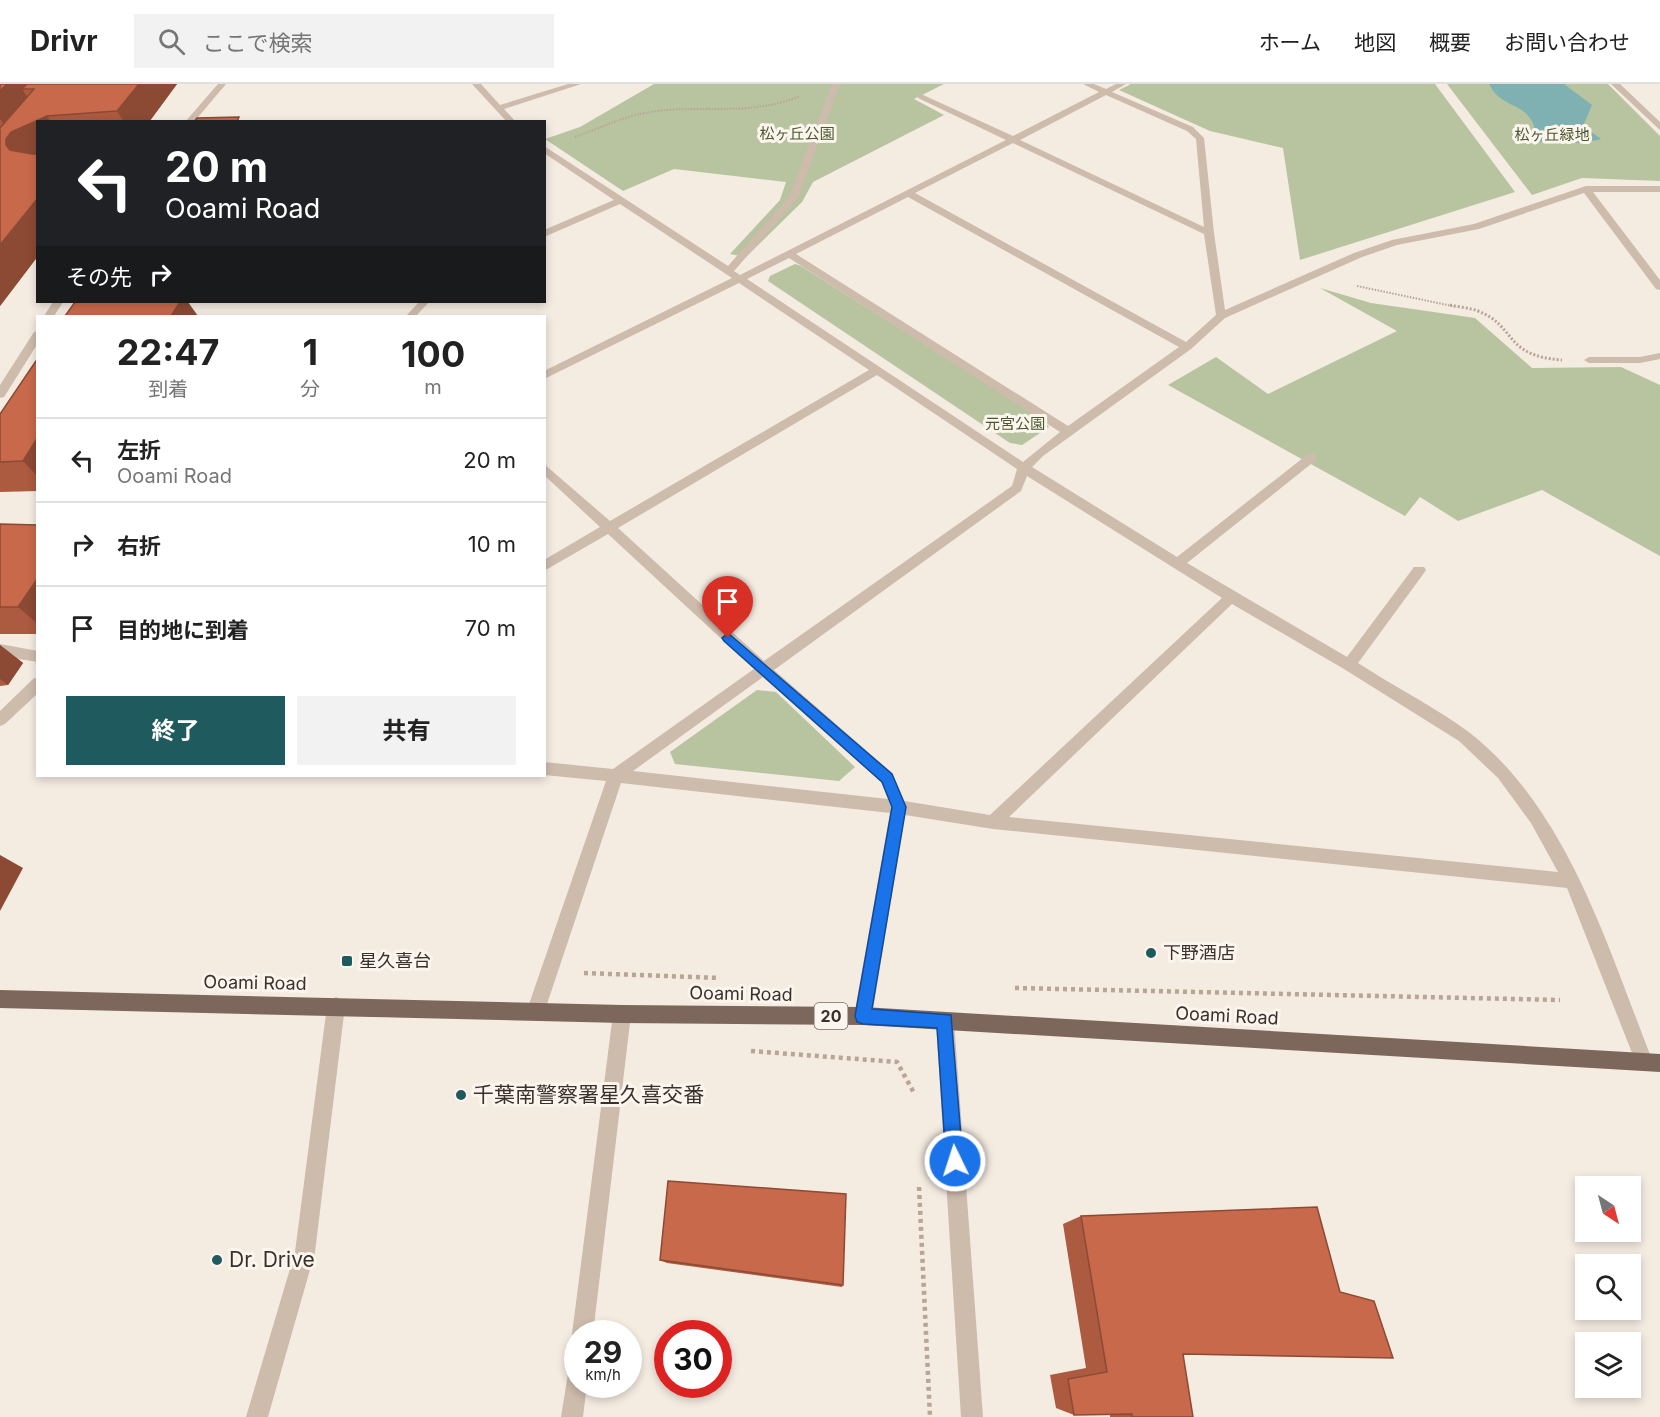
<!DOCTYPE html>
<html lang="ja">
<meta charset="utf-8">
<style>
:root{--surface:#fff;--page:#f2f2f2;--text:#222;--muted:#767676;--line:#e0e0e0;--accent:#1f5a5e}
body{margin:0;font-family:Inter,"Noto Sans JP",sans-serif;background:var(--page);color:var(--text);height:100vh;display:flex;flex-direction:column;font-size:22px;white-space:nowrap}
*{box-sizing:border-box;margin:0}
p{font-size:20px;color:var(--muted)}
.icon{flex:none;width:33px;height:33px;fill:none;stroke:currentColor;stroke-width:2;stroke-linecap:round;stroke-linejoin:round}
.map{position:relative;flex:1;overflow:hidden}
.drawer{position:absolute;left:36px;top:231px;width:510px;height:462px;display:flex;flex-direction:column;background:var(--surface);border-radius:0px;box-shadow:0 3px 9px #0003}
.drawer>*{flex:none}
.hud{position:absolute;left:36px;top:36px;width:510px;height:183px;border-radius:0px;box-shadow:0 3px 9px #0003;background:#202124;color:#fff;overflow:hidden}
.needle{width:39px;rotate:144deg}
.controls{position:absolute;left:1575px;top:1092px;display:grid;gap:12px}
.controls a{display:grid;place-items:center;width:66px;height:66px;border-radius:0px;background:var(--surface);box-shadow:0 3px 9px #0003;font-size:30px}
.speed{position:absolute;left:564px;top:1236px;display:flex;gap:12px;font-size:30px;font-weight:700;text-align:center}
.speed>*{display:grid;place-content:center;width:78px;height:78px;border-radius:50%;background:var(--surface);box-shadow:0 3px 9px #0003;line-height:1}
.speed small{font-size:15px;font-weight:400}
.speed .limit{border:9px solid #d22;background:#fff;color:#111}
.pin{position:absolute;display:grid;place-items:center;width:51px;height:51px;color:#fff;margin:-62px -26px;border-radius:50% 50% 50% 0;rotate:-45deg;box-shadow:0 0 6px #0007}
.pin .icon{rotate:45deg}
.me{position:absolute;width:66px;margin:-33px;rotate:356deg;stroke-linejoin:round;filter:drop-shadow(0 0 4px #0008)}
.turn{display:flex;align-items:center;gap:21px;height:126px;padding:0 30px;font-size:27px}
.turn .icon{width:78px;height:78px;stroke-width:2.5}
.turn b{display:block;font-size:42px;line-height:51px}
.then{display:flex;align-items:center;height:57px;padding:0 30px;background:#0003;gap:12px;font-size:22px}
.eta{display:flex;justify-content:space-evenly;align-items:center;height:102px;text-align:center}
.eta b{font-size:36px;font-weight:700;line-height:42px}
.cta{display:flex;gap:12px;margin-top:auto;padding:12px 30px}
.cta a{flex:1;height:69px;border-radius:0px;background:var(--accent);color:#fff;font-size:24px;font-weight:700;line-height:69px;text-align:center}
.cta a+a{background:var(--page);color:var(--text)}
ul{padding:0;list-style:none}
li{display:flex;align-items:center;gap:18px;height:84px;padding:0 30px;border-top:2px solid var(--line)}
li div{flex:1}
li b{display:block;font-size:22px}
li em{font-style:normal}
header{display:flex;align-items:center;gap:36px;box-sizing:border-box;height:84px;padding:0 30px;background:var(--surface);border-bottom:2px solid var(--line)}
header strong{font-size:28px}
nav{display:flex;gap:33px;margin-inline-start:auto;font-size:21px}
.search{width:420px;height:54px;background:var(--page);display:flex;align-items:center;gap:15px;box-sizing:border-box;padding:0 21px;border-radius:0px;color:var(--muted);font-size:22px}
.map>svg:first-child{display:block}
.green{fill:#b8c4a0}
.water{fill:#7fb0b2}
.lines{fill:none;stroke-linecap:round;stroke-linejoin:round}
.path-far2{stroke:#b9a596;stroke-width:2;stroke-dasharray:1.5 1.5;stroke-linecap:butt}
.path-far1{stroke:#b9a596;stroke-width:3;stroke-dasharray:2 2;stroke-linecap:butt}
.path{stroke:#b9a596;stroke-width:4.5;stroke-dasharray:4 4;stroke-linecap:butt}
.minor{fill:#cdbbac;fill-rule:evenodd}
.major{fill:#7d675c;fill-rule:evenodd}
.wall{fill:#ac5a40}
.shaded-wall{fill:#8c4a34}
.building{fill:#c8694b;stroke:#8c4a34;stroke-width:1.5}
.route{fill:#1a73e8;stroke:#114b97;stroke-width:1.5}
.poi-dot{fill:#1f5a5e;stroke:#fbf5ee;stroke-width:2}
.labels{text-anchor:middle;stroke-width:6;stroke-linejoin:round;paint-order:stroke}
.far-park-label{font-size:15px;fill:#4a5a2e;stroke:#fbf5ee}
.shield{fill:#fbf5ee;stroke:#756b66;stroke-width:1.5}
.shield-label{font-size:16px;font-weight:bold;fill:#3b302b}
.poi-label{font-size:18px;fill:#3b302b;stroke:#fbf5ee;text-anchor:start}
.street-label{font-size:18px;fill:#3b302b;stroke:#fbf5ee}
.near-poi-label{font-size:21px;fill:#3b302b;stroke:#fbf5ee;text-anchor:start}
</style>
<header>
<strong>Drivr</strong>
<div class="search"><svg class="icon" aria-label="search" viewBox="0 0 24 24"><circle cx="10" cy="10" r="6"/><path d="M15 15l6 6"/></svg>ここで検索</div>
<nav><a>ホーム</a><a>地図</a><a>概要</a><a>お問い合わせ</a></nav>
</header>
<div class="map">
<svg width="1660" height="1333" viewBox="0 0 1660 1333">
<rect width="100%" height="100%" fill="#f4ebe1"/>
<!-- green -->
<g class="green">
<path d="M 654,0 L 944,0 L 914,15 L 944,31 L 813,98 L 802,118 L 746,173 L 730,170 L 780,116 L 786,98 L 674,85 L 623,107 L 545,55 L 580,43 Z"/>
<path d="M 1131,0 L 1435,0 L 1515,108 L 1300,176 L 1283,64 L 1210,47 L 1119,6 Z"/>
<path d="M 1447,0 L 1608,0 L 1660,52 L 1660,97 L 1582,94 L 1532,111 Z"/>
<path d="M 795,180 L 801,182 L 1044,336 L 1049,343 L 1022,361 L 1010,359 L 768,197 L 770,192 Z"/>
<path d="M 1320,204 L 1371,219 L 1475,234 L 1532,284 L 1621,283 L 1660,301 L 1660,472 L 1542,406 L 1458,437 L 1420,413 L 1405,432 L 1168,301 L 1216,273 L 1268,310 L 1397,247 Z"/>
<path d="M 757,606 L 776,608 L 855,683 L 839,697 L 675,680 L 670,668 Z"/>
</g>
<!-- water -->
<path class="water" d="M 1489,0 L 1564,0 L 1592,21 L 1583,42 L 1601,55 L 1583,59 L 1537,58 C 1534,14 1503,29 1489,0 Z"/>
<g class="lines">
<!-- path-far2 -->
<g class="path-far2">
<path d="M 575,53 C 600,44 624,32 650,28 C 701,20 750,33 800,12"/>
<path d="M 1357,202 L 1457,223"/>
</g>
<!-- path-far1 -->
<path class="path-far1" d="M 1450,221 C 1459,223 1470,224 1478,227 C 1517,242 1503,272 1562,276"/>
<!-- path -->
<g class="path">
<path d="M 584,889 L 720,894"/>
<path d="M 1015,904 L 1560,916"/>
<path d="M 751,967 L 897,978 L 914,1009"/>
<path d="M 919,1103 L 930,1333"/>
</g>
<!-- minor -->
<g class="minor">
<path d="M 218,0 L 226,0 L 194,38 L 185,38 Z"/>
<path d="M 472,0 L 481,0 L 500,21 L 568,0 L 581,0 L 504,25 L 516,38 L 507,38 Z"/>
<path d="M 832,0 L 840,0 L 798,114 L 734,187 L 740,191 L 1006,56 L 918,14 L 918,10 L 921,10 L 1013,52 L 1099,8 L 1083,0 L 1094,0 L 1106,5 L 1116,0 L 1126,0 L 1112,8 L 1193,43 L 1204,54 L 1214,149 L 1225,226 L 1354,169 L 1392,156 L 1474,140 L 1586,102 L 1660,102 L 1660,108 L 1593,108 L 1660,196 L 1660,206 L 1656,205 L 1584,109 L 1479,145 L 1397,161 L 1362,173 L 1225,234 L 1191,265 L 1043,372 L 1032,383 L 1177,473 L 1308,370 L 1316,370 L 1316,376 L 1187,479 L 1347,573 L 1414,483 L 1424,483 L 1426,486 L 1424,489 L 1358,579 C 1393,602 1437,624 1470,649 C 1569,727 1608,865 1653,978 L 1650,984 L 1644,987 L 1638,984 L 1567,804 L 993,745 L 905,731 L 872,932 L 869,938 L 863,941 L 857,938 L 854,932 L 890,729 L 621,699 L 545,926 L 542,932 L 536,935 L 530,932 L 527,926 L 606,697 L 544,691 L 544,678 L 613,685 L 754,585 L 608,450 L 544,487 L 544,476 L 600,443 L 544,391 L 544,380 L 610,437 L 869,286 L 739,199 L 544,295 L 544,287 L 732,194 L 620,120 L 544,153 L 544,146 L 614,116 L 544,69 L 544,62 L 728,182 L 789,113 ZM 1106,11 L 1187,47 L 1196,55 L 1204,143 L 1020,56 ZM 1013,59 L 1204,150 L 1216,231 L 1186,258 L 915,109 ZM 908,113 L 1179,263 L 1068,342 L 796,170 ZM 789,174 L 1060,348 L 1023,378 L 747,195 ZM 877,291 L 1017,385 L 1012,402 L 764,577 L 618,444 ZM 1027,392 L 1222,514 L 990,731 L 904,717 L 892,689 L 774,586 L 1021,407 ZM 1232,520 L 1344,585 L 1459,657 L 1498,694 L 1531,739 L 1558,788 L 1009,733 ZM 763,593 L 881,698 L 888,715 L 633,687 Z"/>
<path d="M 1611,0 L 1620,0 L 1660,38 L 1660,46 Z"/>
<path d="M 53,218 L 63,218 L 54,232 L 44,232 Z"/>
<path d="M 419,218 L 429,218 L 416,232 L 406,232 Z"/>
<path d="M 38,247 L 38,259 L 4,313 L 0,314 L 0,301 L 34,248 Z"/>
<path d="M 1660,269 L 1660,275 L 1640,279 L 1589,279 L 1584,276 L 1589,273 L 1640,273 Z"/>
<path d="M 0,560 L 38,567 L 38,578 L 0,572 Z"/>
<path d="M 38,593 L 38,609 L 5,640 L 0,642 L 0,627 L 33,595 Z"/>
<path d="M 336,913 L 342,916 L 345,922 L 315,1168 L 268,1333 L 246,1333 L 295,1168 L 327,922 L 330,916 Z"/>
<path d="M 622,921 L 628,924 L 631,930 L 593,1250 L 578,1250 L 578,1259 L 572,1250 L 613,930 L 616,924 Z"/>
<path d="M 945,928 L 951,931 L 954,937 L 983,1333 L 961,1333 L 936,937 L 939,931 Z"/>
<path d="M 578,1275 L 578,1300 L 587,1300 L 583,1333 L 561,1333 L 570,1277 Z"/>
</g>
<!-- major -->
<path class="major" d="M 0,906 L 622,921 L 863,923 L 1660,970 L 1660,988 L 863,941 L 622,939 L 0,924 Z"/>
</g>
<!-- wall -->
<g class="wall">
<path d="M 0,0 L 177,0 L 149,38 L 38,38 L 38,172 L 0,222 Z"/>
<path d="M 38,274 L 38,407 L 0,408 L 0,330 Z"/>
<path d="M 0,440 L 38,441 L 38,550 L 0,550 Z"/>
<path d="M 0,561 L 23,579 L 8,601 L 0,602 Z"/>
<path d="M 1081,1132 L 1183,1270 L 1193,1333 L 1110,1333 L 1110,1331 L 1074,1331 L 1056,1324 L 1050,1291 L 1086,1284 L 1063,1140 Z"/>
<path d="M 660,1176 L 843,1201 L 842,1203 L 667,1179 Z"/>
</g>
<!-- shaded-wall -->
<g class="shaded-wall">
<path d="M 7,0 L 65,0 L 34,5 L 22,5 L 38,29 L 47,32 L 51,38 L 38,38 L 38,75 L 27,84 L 6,61 L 6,55 L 10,49 L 0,35 L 0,7 Z"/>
<path d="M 139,0 L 177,0 L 149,38 L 124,38 L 117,27 Z"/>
<path d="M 38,114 L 38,172 L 0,222 L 0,161 Z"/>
<path d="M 180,218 L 188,218 L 198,232 L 171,232 Z"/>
<path d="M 38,353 L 38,393 L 23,377 Z"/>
<path d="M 38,494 L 38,540 L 18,523 Z"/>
<path d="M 0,561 L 23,579 L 8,601 L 0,595 Z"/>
<path d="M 0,771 L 23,784 L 0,827 Z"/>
</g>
<!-- building -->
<g class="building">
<path d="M 0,0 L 7,0 L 0,7 Z"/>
<path d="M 27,0 L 139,0 L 117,27 L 47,32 L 11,48 L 6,55 L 6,61 L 10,66 L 32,70 L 38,70 L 38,114 L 0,161 L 0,44 L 34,5 L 22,5 Z"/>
<path d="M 239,33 L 237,38 L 194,38 L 197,34 Z"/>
<path d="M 75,218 L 180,218 L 171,232 L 65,232 Z"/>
<path d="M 38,274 L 38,353 L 23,377 L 0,378 L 0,330 Z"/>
<path d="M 0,440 L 38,441 L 38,494 L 18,523 L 0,523 Z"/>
<path d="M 668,1097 L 846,1110 L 843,1201 L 660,1176 Z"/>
<path d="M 1317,1123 L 1340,1208 L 1374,1217 L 1393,1274 L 1183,1270 L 1193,1333 L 1132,1333 L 1132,1330 L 1074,1331 L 1068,1295 L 1107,1288 L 1081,1132 Z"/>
</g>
<!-- route -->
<path class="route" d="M 728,549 L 892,690 L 906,723 L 872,925 L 951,931 L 963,1077 L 961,1083 L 955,1085 L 948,1083 L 946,1077 L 937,944 L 863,940 L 857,938 L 855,932 L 892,723 L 882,698 L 724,557 L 722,554 Z"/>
<!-- markers -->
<g class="poi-dot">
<circle cx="1151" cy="869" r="6"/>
<rect x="341" y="871" width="12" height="12" rx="3"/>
<circle cx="461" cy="1011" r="6"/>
<circle cx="217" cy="1176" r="6"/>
</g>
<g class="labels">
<!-- far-park labels -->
<g class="far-park-label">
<text x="797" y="55">松ヶ丘公園</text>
<text x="1552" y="56">松ヶ丘緑地</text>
<text x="1015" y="345">元宮公園</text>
</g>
<!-- shield labels -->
<rect class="shield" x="814.5" y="919" width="33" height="26" rx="4.5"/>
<g class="shield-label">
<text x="831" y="938">20</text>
</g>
<!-- poi labels -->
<g class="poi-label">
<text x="1163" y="875">下野酒店</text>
<text x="359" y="883">星久喜台</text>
</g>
<!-- street labels -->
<g class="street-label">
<text transform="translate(255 899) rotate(1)" y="6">Ooami Road</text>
<text transform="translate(741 910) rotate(1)" y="6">Ooami Road</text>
<text transform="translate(1227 932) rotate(3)" y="6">Ooami Road</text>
</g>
<!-- near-poi labels -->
<g class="near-poi-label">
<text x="473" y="1018">千葉南警察署星久喜交番</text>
<text x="229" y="1183">Dr. Drive</text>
</g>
</g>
</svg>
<div class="controls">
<a><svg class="needle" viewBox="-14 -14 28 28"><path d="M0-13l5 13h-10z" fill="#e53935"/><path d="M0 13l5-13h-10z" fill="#767676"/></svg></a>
<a><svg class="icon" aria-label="search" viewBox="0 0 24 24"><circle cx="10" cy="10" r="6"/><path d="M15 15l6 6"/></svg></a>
<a><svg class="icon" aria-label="layers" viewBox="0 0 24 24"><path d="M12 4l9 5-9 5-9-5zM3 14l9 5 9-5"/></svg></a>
</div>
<div class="speed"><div>29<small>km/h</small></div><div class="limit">30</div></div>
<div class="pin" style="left:728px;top:554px;background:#d93025"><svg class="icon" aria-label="arrive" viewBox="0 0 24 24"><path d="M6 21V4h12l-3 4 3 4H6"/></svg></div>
<svg class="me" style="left:955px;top:1077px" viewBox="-20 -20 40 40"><circle r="17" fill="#1a73e8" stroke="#fff" stroke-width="3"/><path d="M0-11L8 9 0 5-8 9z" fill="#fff"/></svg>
<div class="hud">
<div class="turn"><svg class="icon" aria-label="left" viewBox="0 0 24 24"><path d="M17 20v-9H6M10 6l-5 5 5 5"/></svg><div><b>20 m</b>Ooami Road</div></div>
<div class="then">その先<svg class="icon" aria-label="right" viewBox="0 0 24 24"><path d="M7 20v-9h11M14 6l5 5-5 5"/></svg></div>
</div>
<section class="drawer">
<div class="eta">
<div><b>22:47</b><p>到着</p></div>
<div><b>1</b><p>分</p></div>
<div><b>100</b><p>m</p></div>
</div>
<ul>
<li><svg class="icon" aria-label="left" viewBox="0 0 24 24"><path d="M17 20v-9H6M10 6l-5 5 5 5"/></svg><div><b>左折</b><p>Ooami Road</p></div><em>20 m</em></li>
<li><svg class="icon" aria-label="right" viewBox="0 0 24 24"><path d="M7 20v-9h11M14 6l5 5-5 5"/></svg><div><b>右折</b></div><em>10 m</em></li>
<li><svg class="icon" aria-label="arrive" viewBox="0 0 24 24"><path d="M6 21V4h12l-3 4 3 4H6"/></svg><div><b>目的地に到着</b></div><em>70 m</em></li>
</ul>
<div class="cta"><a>終了</a><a>共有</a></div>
</section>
</div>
